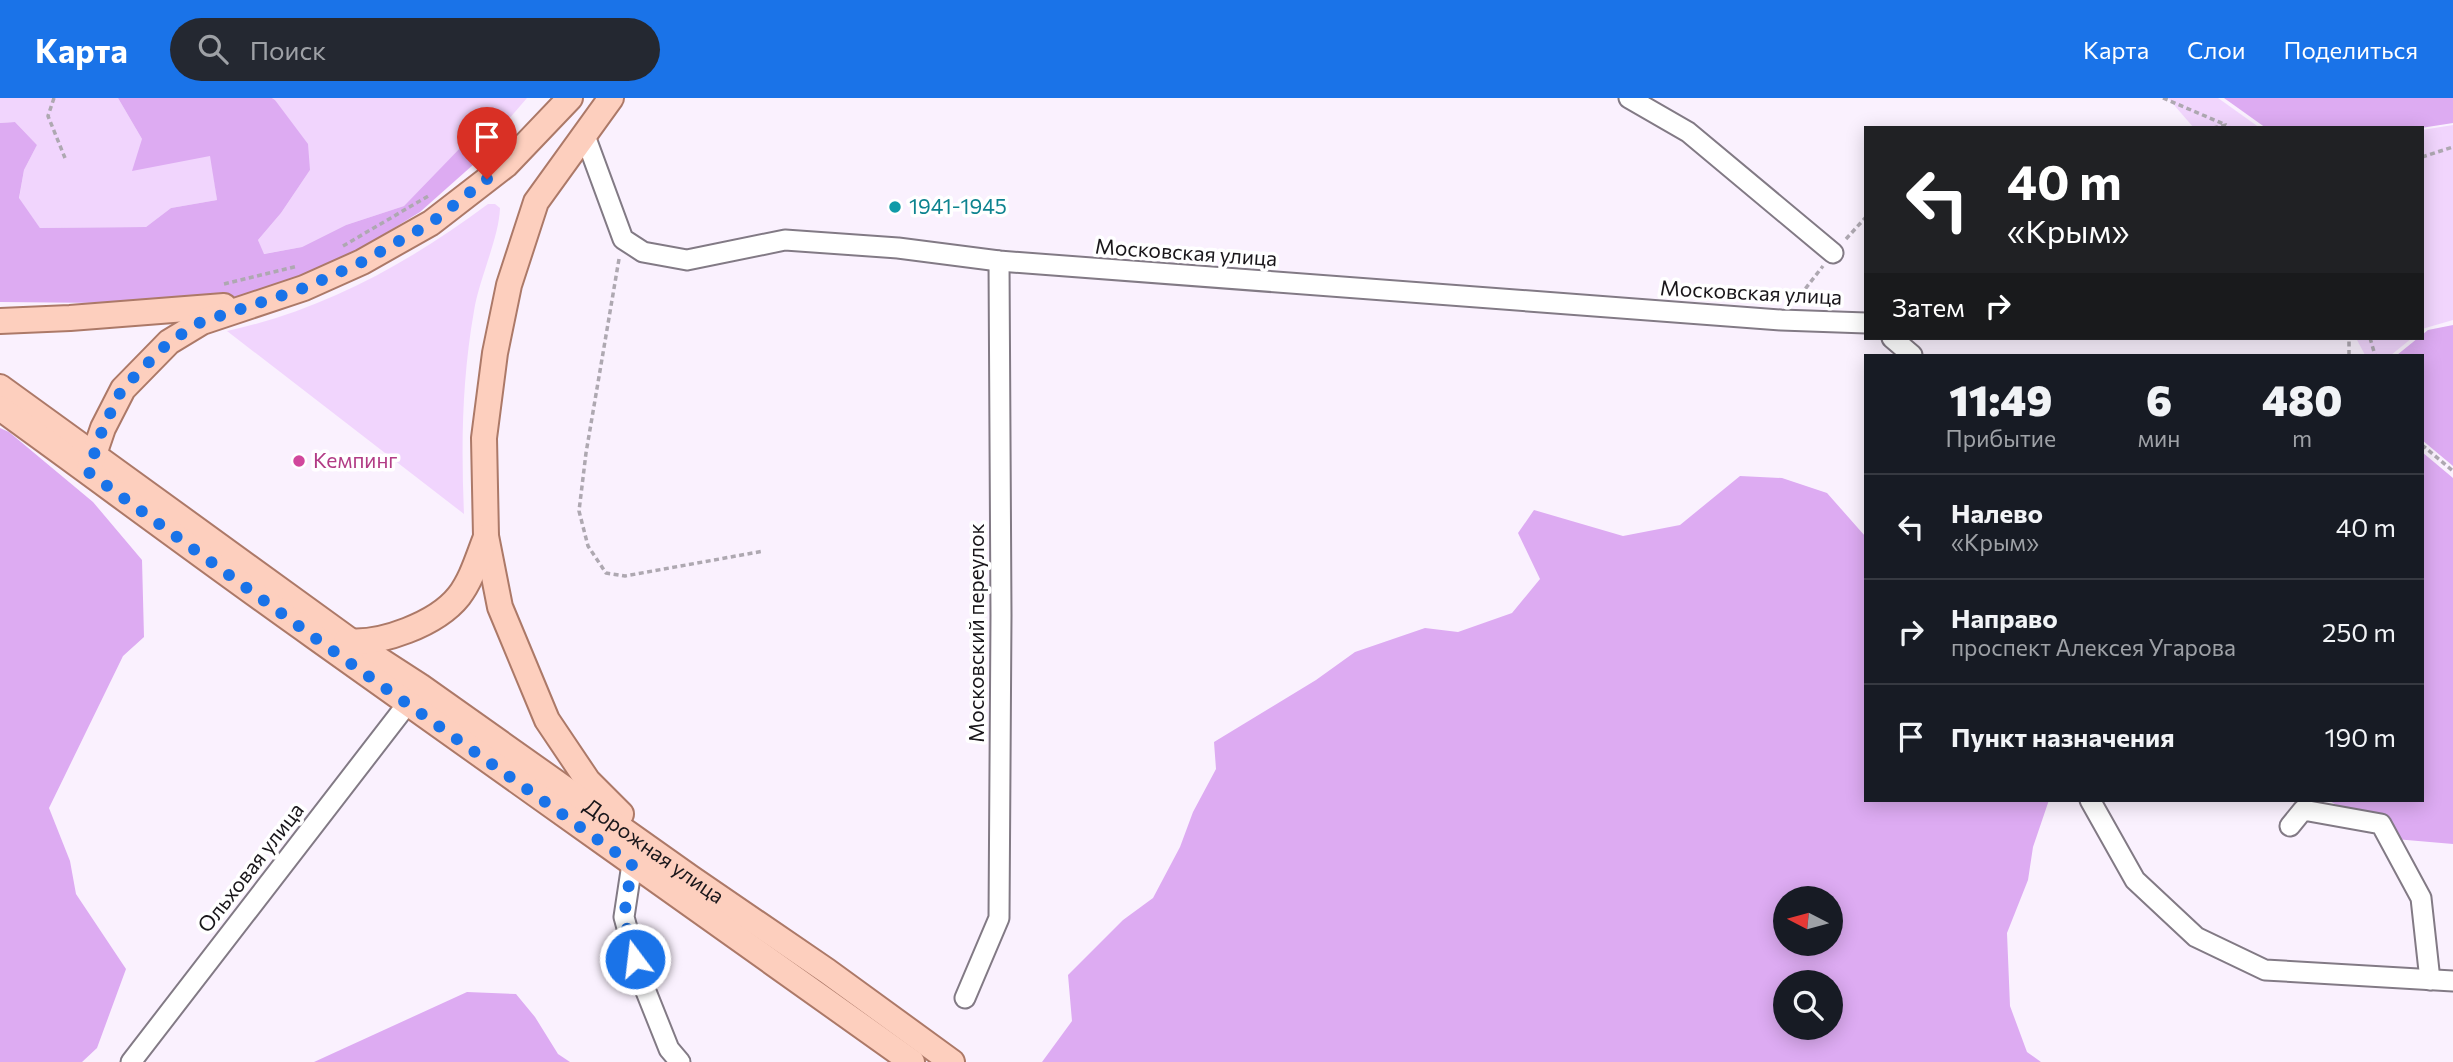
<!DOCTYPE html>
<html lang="ru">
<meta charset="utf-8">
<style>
:root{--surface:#171b24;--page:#242831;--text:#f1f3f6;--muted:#9ea1a6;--line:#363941;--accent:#1a73e8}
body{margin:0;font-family:Commissioner,sans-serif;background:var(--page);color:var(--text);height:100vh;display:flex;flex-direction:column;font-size:26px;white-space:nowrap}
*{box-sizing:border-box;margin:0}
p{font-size:23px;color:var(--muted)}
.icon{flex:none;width:38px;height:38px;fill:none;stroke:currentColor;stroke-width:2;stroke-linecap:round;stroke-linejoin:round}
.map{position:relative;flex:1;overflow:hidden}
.sheet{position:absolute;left:1864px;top:256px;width:560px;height:448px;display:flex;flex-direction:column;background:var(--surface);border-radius:0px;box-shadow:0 4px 18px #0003}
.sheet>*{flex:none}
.guide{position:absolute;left:1864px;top:28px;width:560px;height:214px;border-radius:0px;box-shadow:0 4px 18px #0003;background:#202124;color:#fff;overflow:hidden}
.needle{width:46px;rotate:276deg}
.buttons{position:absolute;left:1773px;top:788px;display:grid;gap:14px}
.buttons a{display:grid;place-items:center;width:70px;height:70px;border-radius:50%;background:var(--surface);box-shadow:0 4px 18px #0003;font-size:35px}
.pin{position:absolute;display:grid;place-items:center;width:60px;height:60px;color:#fff;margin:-72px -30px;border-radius:50% 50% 50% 0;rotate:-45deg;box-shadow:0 0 7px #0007}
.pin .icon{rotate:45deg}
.me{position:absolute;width:77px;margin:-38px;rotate:345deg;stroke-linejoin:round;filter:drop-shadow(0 0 5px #0008)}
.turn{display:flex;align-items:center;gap:24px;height:147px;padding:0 28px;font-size:32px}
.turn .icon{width:91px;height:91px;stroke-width:2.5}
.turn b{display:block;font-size:49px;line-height:60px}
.then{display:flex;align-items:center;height:66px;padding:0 28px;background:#0003;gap:14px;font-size:26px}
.eta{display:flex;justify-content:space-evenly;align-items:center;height:119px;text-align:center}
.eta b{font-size:42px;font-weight:800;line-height:49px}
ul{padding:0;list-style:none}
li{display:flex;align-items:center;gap:21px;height:105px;padding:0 28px;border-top:2px solid var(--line)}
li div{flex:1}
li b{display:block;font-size:26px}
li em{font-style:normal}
header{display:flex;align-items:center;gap:42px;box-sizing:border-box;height:98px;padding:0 35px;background:var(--accent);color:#fff}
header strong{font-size:33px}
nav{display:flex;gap:38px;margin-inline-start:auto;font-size:24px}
.search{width:490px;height:63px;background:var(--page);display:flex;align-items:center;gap:18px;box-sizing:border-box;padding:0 24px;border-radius:38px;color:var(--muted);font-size:26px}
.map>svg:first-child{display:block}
.green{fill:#f1d5fd}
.forest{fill:#ddabf2;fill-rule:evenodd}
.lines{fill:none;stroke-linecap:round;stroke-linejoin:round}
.minor-casing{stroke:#827a85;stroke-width:23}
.major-casing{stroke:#ac7968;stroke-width:28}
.path{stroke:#aea8b1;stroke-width:3.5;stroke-dasharray:5 3.5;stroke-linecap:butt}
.minor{stroke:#fff;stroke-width:19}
.major{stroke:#fdcfbe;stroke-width:24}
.route{stroke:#1a73e8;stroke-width:12;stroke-dasharray:0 21.6}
.culture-dot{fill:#0f9aa8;stroke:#fff;stroke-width:2.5}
.hotel-dot{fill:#d1479c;stroke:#fff;stroke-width:2.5}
.labels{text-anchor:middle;stroke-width:7;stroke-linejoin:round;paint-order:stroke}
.culture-label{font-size:21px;fill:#0d838f;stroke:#fff;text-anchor:start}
.street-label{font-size:21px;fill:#19161a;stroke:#fff}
.hotel-label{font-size:21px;fill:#b23c85;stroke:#fff;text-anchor:start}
</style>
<header>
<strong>Карта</strong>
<div class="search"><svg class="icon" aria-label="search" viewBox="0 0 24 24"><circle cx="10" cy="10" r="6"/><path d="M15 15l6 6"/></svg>Поиск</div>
<nav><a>Карта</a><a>Слои</a><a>Поделиться</a></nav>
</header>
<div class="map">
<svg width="2453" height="964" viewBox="0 0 2453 964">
<rect width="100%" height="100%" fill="#faf1fe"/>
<!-- green -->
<g class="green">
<path d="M 0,0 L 118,0 L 142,41 L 211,58 L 217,102 L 171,110 L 146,129 L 40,130 L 19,101 L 24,72 L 37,47 L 15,24 L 0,25 Z"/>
<path d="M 272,0 L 527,0 L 508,22 L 495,15 L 404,108 L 346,127 L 302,149 L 263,156 L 258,142 L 281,115 L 310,72 L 275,2 Z"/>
<path d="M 2168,0 L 2218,0 L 2260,30 L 2194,30 Z"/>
<path d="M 2453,27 L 2453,222 L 2422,231 L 2422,32 Z"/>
<path d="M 488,106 L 495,106 L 500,110 C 499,140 479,181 474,213 C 462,281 461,347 464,416 L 227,233 C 324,212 409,165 488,106 Z"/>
<path d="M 2356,240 L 2412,240 L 2391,257 L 2365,257 Z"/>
</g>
<!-- forest -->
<g class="forest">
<path d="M 118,0 L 272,0 L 275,2 L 308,46 L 310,72 L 281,115 L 258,142 L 264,156 L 302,149 L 346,127 L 404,108 L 495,14 L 508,22 L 483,58 L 420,114 L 334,167 L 281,189 L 225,203 L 168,199 L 106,205 L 0,204 L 0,25 L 15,24 L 37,47 L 24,72 L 19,100 L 40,130 L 146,129 L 171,110 L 217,102 L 210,58 L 132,73 L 142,41 Z"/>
<path d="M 2224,0 L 2453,0 L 2453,25 L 2421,30 L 2266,30 Z"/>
<path d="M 2453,227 L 2453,368 L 2422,342 L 2422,257 L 2397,257 L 2418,240 L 2422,240 L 2422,237 L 2428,232 Z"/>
<path d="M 0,330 L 9,334 L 93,404 L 142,462 L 144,539 L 123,558 L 49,710 L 70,763 L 76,796 L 126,871 L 97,950 L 82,964 L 0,964 Z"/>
<path d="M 2422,354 L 2453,380 L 2453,746 L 2395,741 L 2328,702 L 2422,702 Z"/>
<path d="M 1740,378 L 1782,380 L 1827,395 L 1865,438 L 1866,702 L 2049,702 L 2033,749 L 2028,782 L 2007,835 L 2010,908 L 2027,954 L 2041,964 L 1042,964 L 1072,923 L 1068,877 L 1123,822 L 1153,800 L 1180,749 L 1193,714 L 1216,671 L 1214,644 L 1316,582 L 1355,554 L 1425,530 L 1458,534 L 1512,515 L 1540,481 L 1518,435 L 1534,412 L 1623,438 L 1680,427 ZM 1785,800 L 1830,800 L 1830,845 L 1785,845 ZM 1785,884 L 1830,884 L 1830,929 L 1785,929 Z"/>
<path d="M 467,894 L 516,896 L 535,919 L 558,956 L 570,964 L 314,964 Z"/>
</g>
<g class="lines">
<defs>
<g id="minor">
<path d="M 1629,0 L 1688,34 L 1833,155"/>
<path d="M 584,35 L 623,141 L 643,154 L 687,162 L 785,142 L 898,150 L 999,163 L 1781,222 L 1866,225"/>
<path d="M 1892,240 L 1912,257"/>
<path d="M 2090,702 L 2135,782 L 2196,839 L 2265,872 L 2453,883"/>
<path d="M 2290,728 L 2303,712 L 2381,726 L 2421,800 L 2430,882"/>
<path d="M 632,766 L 624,819 L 641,881 L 669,951 L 680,964"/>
<path d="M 965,900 L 999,820 L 1001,517 L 999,163"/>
<path d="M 131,964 L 408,605"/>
</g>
<g id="major">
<path d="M 611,0 L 536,104 L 509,187 L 495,255 L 484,340 L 486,438 L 500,509 L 547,622 L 588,683 L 621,716"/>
<path d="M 0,223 L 70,220 L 224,208"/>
<path id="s1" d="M 0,289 L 352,544 L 420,588 L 691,780 L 827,873 L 952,964"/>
<path d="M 0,310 C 105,386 209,464 315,539 C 513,682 714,821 912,964"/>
<path d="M 89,371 L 103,330 L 123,291 L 169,244 L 202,224 L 304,190 L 362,164 L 431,125 L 506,67 L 570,0"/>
<path d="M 346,543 C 380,547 437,526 459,498 C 472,481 478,459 486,439"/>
</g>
</defs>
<!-- minor casing -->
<use href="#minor" class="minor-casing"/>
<!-- major casing -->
<use href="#major" class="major-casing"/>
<!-- path -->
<g class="path">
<path d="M 54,0 L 48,18 L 65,60"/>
<path d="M 2163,0 L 2226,27"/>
<path d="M 2213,30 L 2226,27 L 2230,30"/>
<path d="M 485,54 L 498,42"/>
<path d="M 2422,59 L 2453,49"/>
<path d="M 1846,141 L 1866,119"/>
<path d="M 343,148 L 430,97"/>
<path d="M 619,161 L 586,355 L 579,413 L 588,448 L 606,475 L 625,478 L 764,453"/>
<path d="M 224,186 L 298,168"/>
<path d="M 1795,204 L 1823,168"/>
<path d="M 2370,240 L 2375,257"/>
<path d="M 2349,257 L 2349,240"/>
<path d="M 2422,347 L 2453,373"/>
</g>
<!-- minor -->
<use href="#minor" class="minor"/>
<!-- major -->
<use href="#major" class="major"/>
</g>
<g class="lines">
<!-- route -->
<path class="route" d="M 487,81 L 431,125 L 362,164 L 304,190 L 201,224 L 169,244 L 122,291 L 103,330 L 88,374 L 315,540 L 632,766 L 624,819 L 635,861"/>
</g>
<!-- markers -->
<circle class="culture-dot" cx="895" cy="109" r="7"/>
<circle class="hotel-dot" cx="299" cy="363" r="7"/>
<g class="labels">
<!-- culture labels -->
<g class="culture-label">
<text x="909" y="116">1941-1945</text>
</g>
<!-- street labels -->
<g class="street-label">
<text transform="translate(1186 155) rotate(4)" y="7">Московская улица</text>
<text transform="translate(1751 195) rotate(3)" y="7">Московская улица</text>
<text transform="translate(977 535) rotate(-90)" y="7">Московский переулок</text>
<text dy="7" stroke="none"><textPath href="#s1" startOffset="802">Дорожная улица</textPath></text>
<text transform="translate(251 770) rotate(-52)" y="7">Ольховая улица</text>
</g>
<!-- hotel labels -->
<g class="hotel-label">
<text x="313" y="370">Кемпинг</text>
</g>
</g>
</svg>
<div class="buttons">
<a><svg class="needle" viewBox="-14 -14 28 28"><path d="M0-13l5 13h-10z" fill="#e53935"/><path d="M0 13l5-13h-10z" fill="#9ea1a6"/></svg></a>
<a><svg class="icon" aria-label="search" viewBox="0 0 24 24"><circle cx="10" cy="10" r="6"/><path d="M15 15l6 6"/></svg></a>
</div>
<div class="pin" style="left:487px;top:81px;background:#d93025"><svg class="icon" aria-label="arrive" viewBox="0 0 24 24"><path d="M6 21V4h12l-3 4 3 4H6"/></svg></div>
<svg class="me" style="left:635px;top:861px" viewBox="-20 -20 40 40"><circle r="17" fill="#1a73e8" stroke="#fff" stroke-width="3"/><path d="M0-11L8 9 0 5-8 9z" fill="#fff"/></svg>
<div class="guide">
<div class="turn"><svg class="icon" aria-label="left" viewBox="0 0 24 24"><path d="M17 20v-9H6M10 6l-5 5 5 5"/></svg><div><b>40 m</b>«Крым»</div></div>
<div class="then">Затем<svg class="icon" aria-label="right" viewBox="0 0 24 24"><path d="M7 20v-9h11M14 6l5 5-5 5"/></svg></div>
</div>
<section class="sheet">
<div class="eta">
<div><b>11:49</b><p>Прибытие</p></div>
<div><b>6</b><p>мин</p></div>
<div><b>480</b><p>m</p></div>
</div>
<ul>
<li><svg class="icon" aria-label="left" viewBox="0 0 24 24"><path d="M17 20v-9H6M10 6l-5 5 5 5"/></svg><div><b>Налево</b><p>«Крым»</p></div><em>40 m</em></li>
<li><svg class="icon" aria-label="right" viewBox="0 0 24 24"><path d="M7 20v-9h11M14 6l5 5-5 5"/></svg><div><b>Направо</b><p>проспект Алексея Угарова</p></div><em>250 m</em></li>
<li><svg class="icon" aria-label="arrive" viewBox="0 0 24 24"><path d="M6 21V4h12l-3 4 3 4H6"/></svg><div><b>Пункт назначения</b></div><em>190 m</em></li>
</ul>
</section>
</div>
